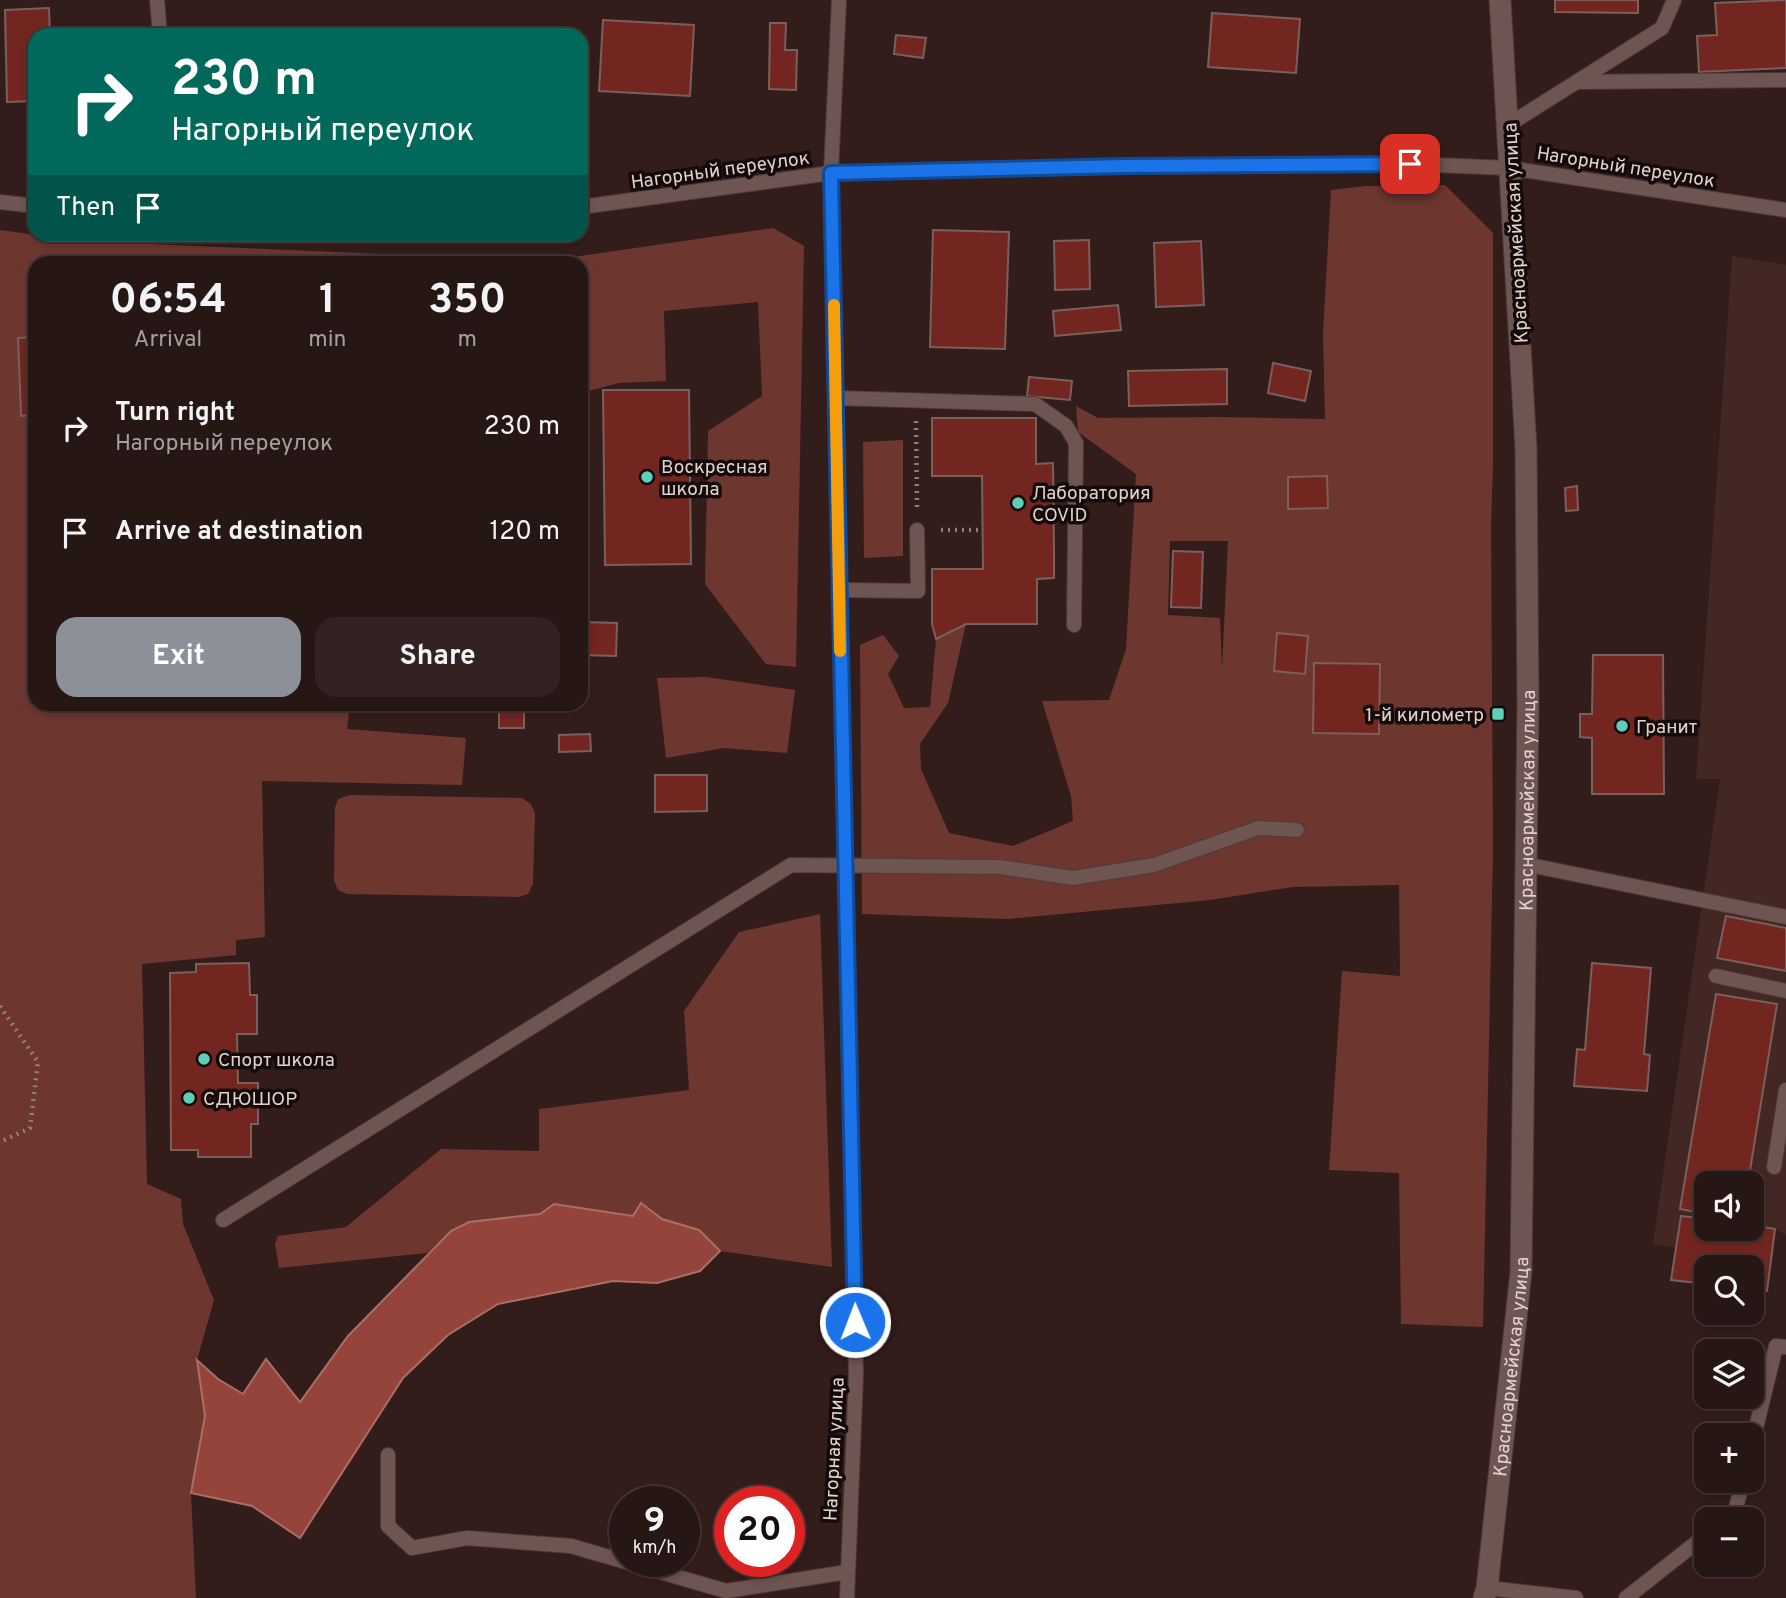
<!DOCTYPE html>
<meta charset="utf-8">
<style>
:root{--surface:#261614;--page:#322322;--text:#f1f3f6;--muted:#a49fa0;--line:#423534;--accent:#8c9099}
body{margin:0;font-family:Overpass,sans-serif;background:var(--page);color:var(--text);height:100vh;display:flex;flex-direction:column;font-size:26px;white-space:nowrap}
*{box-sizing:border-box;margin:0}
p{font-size:23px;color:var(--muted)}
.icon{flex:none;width:38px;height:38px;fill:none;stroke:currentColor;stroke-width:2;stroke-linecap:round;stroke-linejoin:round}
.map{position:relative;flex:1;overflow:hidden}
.sheet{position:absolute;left:28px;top:256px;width:560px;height:455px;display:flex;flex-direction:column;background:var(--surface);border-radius:21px;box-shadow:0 4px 10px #0003,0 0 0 2px var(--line)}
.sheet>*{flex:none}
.hud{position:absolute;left:28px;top:28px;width:560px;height:214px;border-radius:21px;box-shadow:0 4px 10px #0003,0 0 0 2px var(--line);background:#00695c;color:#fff;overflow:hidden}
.tools{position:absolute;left:1694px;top:1171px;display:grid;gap:14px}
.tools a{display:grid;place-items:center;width:70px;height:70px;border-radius:14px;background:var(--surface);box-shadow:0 4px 10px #0003,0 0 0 2px var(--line);font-size:35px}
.speed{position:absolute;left:609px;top:1486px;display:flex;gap:14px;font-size:35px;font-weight:700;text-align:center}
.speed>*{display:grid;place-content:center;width:91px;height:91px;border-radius:50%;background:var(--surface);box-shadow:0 4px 10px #0003,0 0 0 2px var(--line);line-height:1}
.speed small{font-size:18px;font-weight:400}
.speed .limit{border:10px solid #d22;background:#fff;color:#111}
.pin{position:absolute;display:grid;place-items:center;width:60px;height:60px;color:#fff;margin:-30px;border-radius:14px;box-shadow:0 4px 10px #0006}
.me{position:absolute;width:77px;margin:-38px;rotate:359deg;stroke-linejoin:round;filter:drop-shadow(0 0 5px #0008)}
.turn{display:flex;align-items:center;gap:24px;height:147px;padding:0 28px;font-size:32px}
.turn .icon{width:91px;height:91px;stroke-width:2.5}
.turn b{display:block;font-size:49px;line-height:60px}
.then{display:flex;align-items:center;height:66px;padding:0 28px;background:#0003;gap:14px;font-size:26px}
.eta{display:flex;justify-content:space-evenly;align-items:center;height:119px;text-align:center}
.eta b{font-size:42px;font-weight:700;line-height:49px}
.button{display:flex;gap:14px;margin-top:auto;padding:14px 28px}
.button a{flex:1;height:80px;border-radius:21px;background:var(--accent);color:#fff;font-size:28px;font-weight:700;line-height:80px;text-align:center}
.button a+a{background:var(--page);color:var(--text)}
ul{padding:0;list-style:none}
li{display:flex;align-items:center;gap:21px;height:105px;padding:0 28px}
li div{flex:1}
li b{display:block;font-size:26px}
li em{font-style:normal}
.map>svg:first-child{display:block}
.built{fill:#432723;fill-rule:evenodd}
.green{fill:#6d3730;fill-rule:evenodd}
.water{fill:#94443b;stroke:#ab6e67;stroke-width:2}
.building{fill:#732620;stroke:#7a605c;stroke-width:2}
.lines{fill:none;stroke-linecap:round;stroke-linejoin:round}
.service-casing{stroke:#4d3b3a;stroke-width:16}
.tertiary-casing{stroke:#4d3b3a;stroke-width:23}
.path{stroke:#917e7b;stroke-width:4.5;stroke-dasharray:2 5;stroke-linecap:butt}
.service{stroke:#6f5551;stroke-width:14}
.tertiary{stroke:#6f5551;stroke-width:21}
.route-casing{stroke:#114b97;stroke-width:18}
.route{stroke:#1a73e8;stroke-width:12}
.slow{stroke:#f59e0b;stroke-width:12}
.poi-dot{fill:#5eceb8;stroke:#140a09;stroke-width:2.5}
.labels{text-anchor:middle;stroke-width:7;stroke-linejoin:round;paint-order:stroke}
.street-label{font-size:19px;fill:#e1d1cf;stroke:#140a09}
.poi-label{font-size:19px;fill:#e1d1cf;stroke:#140a09;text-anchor:start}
</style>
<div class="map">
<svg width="1786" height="1598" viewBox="0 0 1786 1598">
<rect width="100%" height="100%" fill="#331d1a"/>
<!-- built -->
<path class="built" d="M 1732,256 L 1786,265 L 1786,1235 L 1775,1229 L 1767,1291 L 1752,1289 L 1752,1267 L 1706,1267 L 1706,1284 L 1671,1280 L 1677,1248 L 1653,1244 L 1720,779 L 1696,779 ZM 1706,1183 L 1752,1183 L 1752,1228 L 1706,1228 Z"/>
<!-- green -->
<g class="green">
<path d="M 1445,185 L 1493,233 L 1493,465 L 1491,526 L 1493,850 L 1483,1327 L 1401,1324 L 1399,1173 L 1329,1170 L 1342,971 L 1400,976 L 1399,885 L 1293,887 L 1210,900 L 1008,919 L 862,914 L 860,645 L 883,635 L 899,656 L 888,674 L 904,708 L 930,707 L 936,639 L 966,624 L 948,703 L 920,744 L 921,769 L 949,833 L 1013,846 L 1073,821 L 1071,796 L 1042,701 L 1109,700 L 1126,649 L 1136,474 L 1078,432 L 1076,406 L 1098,418 L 1220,417 L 1325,419 L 1323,333 L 1331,190 L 1366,186 ZM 1170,541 L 1228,541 L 1222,669 L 1220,618 L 1168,615 Z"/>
<path d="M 773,228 L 804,246 L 796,667 L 766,664 L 705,584 L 708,431 L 762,396 L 758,302 L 664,311 L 666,381 L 619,383 L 581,393 L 581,262 L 539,262 Z"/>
<path d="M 0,230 L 81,241 L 449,257 L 448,262 L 35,262 L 35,704 L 350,704 L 347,729 L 466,738 L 462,785 L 262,781 L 265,937 L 236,940 L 236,955 L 142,964 L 147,1184 L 181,1199 L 183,1224 L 214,1300 L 197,1360 L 205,1416 L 191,1493 L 196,1598 L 0,1598 Z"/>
<path d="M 903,440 L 903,556 L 864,558 L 863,442 Z"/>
<path d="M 707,677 L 795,690 L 787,753 L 724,748 L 666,758 L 657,678 Z"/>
<path d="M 350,795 L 522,798 L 531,804 L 535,813 L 533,884 L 528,894 L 519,897 L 347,894 L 338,890 L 334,880 L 335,808 L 338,799 Z"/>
<path d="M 820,914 L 832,1267 L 720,1251 L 699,1230 L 662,1219 L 641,1203 L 633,1216 L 555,1204 L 541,1214 L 469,1222 L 451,1231 L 427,1253 L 279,1268 L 275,1244 L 278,1236 L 346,1227 L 441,1149 L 539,1151 L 539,1109 L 689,1090 L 684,1011 L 739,932 Z"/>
</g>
<!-- water -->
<path class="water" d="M 641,1203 L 662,1219 L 699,1230 L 720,1251 L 700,1271 L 657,1283 L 613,1281 L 498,1304 L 448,1335 L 403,1378 L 300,1538 L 252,1506 L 191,1493 L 205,1416 L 197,1360 L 218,1379 L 243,1394 L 266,1359 L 300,1402 L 348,1336 L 451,1231 L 469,1222 L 540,1214 L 554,1204 L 633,1216 Z"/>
<!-- building -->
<g class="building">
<path d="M 1555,0 L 1638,0 L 1638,13 L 1555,12 Z"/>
<path d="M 1786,0 L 1786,68 L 1699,72 L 1697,36 L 1717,35 L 1715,3 Z"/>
<path d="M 49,8 L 50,35 L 35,35 L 35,101 L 7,102 L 5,10 Z"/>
<path d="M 1212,13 L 1300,19 L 1296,73 L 1208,67 Z"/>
<path d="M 603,20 L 694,25 L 690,96 L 599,91 Z"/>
<path d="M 770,23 L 786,23 L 785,50 L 797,50 L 796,90 L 769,89 Z"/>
<path d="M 896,35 L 926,38 L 923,58 L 894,54 Z"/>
<path d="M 933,230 L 1009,232 L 1005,349 L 930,347 Z"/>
<path d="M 1089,240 L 1090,289 L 1055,290 L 1054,241 Z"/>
<path d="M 1201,241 L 1204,305 L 1156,307 L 1154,243 Z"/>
<path d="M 1118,305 L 1121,330 L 1055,336 L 1053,311 Z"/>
<path d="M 35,337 L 35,415 L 21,416 L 18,338 Z"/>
<path d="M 1273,363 L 1311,371 L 1305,401 L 1268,393 Z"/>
<path d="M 1227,369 L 1227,404 L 1129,406 L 1128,371 Z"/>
<path d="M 1029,377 L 1072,381 L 1070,400 L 1027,396 Z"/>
<path d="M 603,390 L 689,390 L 691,564 L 605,565 Z"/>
<path d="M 932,418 L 1036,418 L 1036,464 L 1053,463 L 1054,551 L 1054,578 L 1037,579 L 1037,624 L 966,624 L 936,639 L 932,624 L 932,569 L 983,569 L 982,476 L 932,476 Z"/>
<path d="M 1327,476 L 1328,508 L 1288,509 L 1288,477 Z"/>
<path d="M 1577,486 L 1578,510 L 1566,511 L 1565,488 Z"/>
<path d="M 1173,551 L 1203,552 L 1201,608 L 1171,607 Z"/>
<path d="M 581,622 L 617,623 L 616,656 L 581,655 Z"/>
<path d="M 1277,633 L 1308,636 L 1305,674 L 1274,671 Z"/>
<path d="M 1593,655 L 1663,655 L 1664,794 L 1592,794 L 1592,738 L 1580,737 L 1580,714 L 1592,714 Z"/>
<path d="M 1314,663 L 1380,664 L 1379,734 L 1313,733 Z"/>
<rect x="499" y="704" width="25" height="24"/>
<path d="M 590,734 L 591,751 L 559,752 L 559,735 Z"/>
<path d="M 655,775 L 707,775 L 707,811 L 655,812 Z"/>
<path d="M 1726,916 L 1786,928 L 1786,971 L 1717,958 Z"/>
<path d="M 249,963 L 250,995 L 257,995 L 257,1034 L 237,1034 L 238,1083 L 258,1083 L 258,1124 L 251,1124 L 251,1157 L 198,1157 L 198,1150 L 171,1150 L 170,973 L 196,972 L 196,964 Z"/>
<path d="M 1592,963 L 1651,968 L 1644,1054 L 1650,1055 L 1647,1091 L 1574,1086 L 1577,1049 L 1585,1050 Z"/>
<path d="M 1716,994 L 1777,1004 L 1748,1183 L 1706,1183 L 1706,1214 L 1680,1209 Z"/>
<path d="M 1681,1216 L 1706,1219 L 1706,1228 L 1752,1228 L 1752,1225 L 1775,1229 L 1767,1291 L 1752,1289 L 1752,1267 L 1706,1267 L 1706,1284 L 1671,1280 Z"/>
</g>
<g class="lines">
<defs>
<g id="service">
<path d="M 157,0 L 160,35"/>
<path d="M 839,0 L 831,173 L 856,1375 L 847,1598"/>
<path d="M 1576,82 L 1786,80"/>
<path d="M 1508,125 L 1662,28 L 1674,0"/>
<path d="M 0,202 L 35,206"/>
<path d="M 581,207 L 831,173 L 1126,166 L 1410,164 L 1509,168 L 1786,210"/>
<path d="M 836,398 L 1035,404 L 1066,426 L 1076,443 L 1074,625"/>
<path d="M 839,590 L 918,591 L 917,530"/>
<path d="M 1525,864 L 1786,917"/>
<path d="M 1716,976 L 1786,991"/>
<path d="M 1774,1167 L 1786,1090"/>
<path d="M 223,1220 L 791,865 L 1000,867 L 1073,878 L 1154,865 L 1258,828 L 1297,830"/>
<path d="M 1752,1444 L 1776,1346 L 1786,1347"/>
<path d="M 388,1455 L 388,1526 L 412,1548 L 467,1538 L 571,1546 L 726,1591 L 847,1572"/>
<path d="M 1726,1519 L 1735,1512 L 1743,1480"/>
<path d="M 1487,1588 L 1576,1598"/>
<path d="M 1626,1598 L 1706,1535"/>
</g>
<g id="tertiary">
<path id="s1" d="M 1484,1598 L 1487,1588 L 1521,1272 L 1528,705 L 1526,449 L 1500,0"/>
</g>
</defs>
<!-- service casing -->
<use href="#service" class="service-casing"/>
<!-- tertiary casing -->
<use href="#tertiary" class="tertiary-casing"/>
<!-- path -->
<g class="path">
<path d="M 916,421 L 917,507"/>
<path d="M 941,530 L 982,530"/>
<path d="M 0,1006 L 38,1062 L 30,1128 L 0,1142"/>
</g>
<!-- service -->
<use href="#service" class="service"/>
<!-- tertiary -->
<use href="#tertiary" class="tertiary"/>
</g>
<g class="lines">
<defs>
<path id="route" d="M 855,1322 L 831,173 L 1126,166 L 1410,164"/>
</defs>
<!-- route casing -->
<use href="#route" class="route-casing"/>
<!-- route -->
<use href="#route" class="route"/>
<!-- slow -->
<path class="slow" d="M 834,305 L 840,651"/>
</g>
<!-- markers -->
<g class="poi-dot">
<circle cx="647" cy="477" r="7"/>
<circle cx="1018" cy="503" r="7"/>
<rect x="1491" y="707" width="14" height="14" rx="3.5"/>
<circle cx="1622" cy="726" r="7"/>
<circle cx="204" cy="1059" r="7"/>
<circle cx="189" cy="1098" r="7"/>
</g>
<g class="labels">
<!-- street labels -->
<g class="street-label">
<text transform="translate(1626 166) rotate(9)" y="7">Нагорный переулок</text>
<text transform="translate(720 169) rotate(-8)" y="7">Нагорный переулок</text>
<text transform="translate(1515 233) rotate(-93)" y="7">Красноармейская улица</text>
<text dy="7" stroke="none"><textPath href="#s1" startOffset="800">Красноармейская улица</textPath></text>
<text dy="7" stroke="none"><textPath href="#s1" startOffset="233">Красноармейская улица</textPath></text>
<text transform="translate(833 1449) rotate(-87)" y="7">Нагорная улица</text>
</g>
<!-- poi labels -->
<g class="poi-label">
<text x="661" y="473">Воскресная<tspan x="661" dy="22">школа</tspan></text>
<text x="1032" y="499">Лаборатория<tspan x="1032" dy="22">COVID</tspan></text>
<text x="1484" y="721" text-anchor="end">1-й километр</text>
<text x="1636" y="733">Гранит</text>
<text x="218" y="1066">Спорт школа</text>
<text x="203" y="1105">СДЮШОР</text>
</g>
</g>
</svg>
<div class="tools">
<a><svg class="icon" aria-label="sound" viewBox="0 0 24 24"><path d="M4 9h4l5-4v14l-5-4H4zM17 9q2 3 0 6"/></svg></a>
<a><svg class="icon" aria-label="search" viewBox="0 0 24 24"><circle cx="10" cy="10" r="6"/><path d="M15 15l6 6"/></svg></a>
<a><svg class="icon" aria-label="layers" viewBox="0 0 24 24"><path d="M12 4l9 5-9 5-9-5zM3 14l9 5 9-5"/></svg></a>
<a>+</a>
<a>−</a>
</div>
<div class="speed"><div>9<small>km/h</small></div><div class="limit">20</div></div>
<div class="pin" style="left:1410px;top:164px;background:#d93025"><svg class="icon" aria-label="arrive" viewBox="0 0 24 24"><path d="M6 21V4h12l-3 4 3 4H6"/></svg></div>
<svg class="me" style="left:855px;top:1322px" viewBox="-20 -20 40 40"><circle r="17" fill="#1a73e8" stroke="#fff" stroke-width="3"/><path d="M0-11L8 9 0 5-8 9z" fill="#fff"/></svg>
<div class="hud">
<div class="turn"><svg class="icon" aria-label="right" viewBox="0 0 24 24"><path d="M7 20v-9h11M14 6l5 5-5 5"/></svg><div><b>230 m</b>Нагорный переулок</div></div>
<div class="then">Then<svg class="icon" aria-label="arrive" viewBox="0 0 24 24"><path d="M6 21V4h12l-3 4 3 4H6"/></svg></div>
</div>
<section class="sheet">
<div class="eta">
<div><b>06:54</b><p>Arrival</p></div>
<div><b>1</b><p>min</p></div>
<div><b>350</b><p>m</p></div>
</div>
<ul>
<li><svg class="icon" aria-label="right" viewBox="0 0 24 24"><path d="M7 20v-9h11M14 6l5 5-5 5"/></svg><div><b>Turn right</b><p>Нагорный переулок</p></div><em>230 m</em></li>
<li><svg class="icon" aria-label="arrive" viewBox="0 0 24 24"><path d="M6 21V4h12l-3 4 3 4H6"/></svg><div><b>Arrive at destination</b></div><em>120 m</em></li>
</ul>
<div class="button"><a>Exit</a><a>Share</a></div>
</section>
</div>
